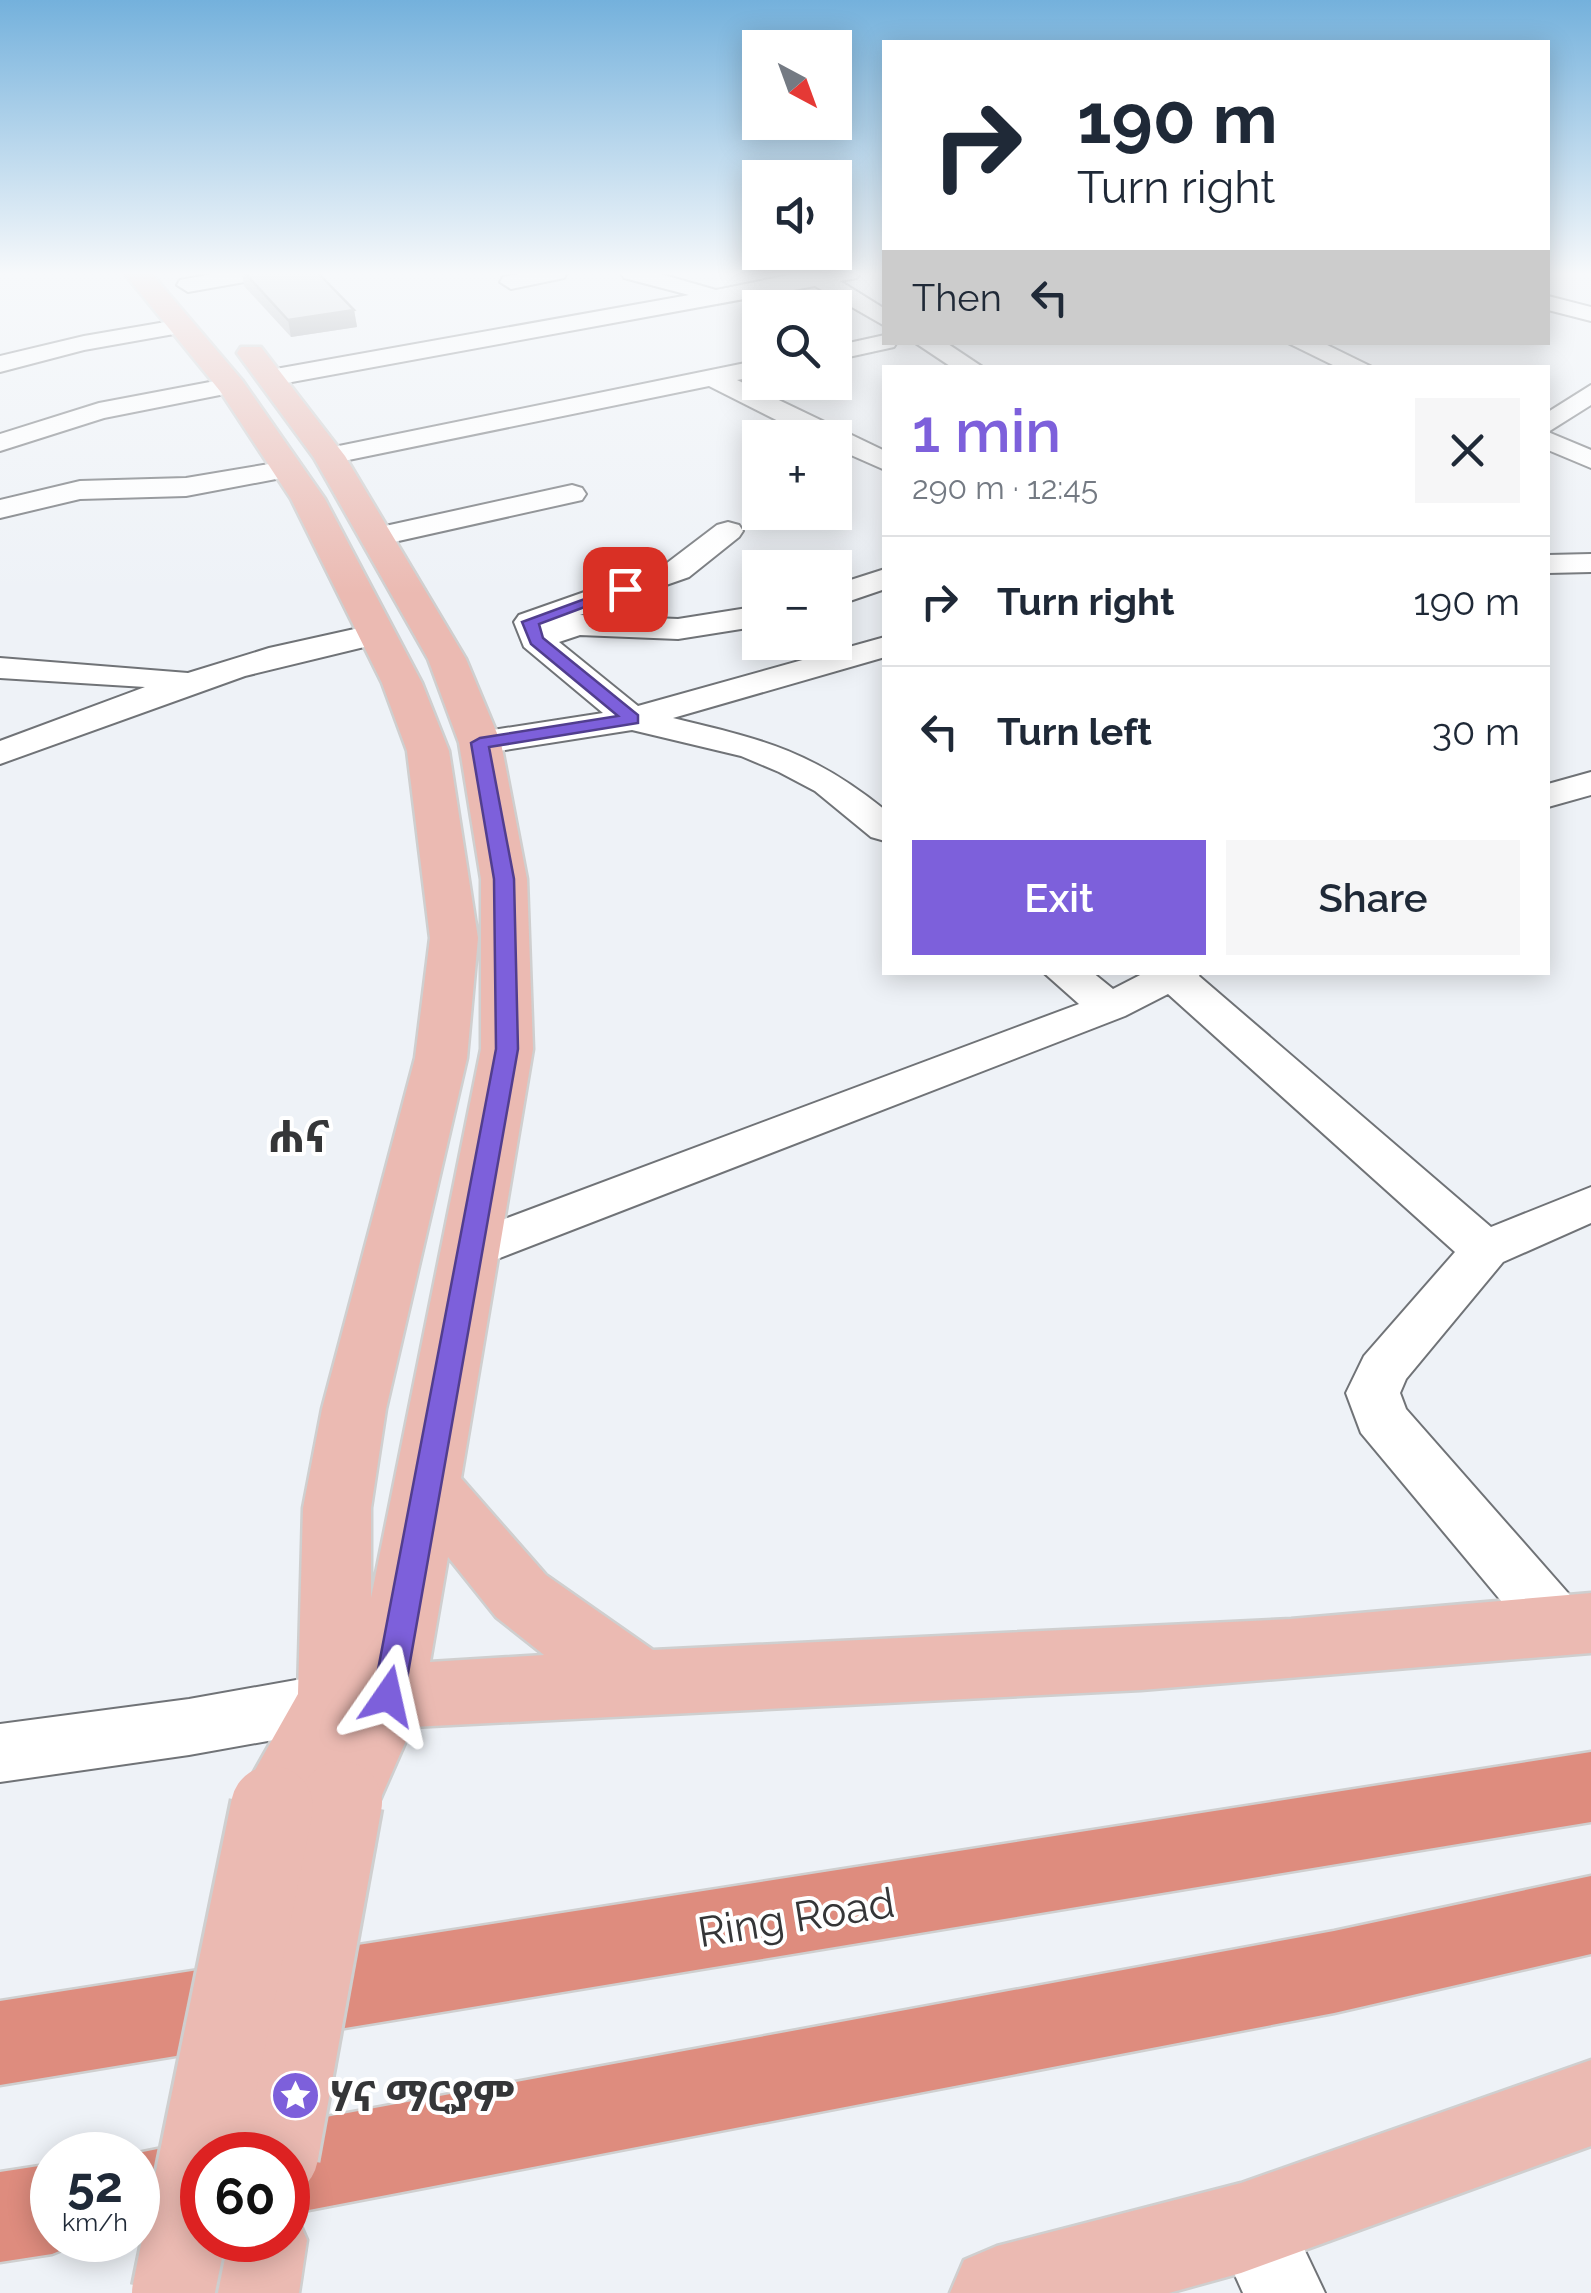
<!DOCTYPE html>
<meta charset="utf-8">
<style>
:root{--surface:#fff;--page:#f6f6f7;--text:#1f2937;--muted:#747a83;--line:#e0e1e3;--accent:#7d60db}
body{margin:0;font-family:Raleway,"Noto Sans Ethiopic",sans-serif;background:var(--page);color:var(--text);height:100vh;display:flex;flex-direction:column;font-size:38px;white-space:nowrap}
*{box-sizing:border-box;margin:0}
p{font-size:32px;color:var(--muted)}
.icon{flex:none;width:55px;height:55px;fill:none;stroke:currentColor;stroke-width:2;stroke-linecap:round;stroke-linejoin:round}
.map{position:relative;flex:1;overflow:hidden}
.panel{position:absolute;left:882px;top:365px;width:668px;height:610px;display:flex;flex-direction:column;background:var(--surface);border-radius:0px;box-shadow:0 5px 25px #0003}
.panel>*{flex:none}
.guide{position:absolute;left:882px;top:40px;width:668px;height:305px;border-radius:0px;box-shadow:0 5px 25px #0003;background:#fff;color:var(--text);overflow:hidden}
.needle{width:65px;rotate:139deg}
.fabs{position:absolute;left:742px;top:30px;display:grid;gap:20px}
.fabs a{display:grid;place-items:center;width:110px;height:110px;border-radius:0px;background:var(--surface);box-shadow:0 5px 25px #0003;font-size:50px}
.speed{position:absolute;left:30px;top:2132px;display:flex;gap:20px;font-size:50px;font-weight:700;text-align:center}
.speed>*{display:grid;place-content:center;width:130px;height:130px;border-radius:50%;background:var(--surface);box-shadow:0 5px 25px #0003;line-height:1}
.speed small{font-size:25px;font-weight:400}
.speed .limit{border:15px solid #d22;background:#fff;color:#111}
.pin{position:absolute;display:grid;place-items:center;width:85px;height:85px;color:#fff;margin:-42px;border-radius:20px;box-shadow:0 5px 15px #0006}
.me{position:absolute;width:110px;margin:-55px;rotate:11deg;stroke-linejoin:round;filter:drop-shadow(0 0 8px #0008)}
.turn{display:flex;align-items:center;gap:35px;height:210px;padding:0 30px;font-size:45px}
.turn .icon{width:130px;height:130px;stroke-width:2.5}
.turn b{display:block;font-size:70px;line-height:85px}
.then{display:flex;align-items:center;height:95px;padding:0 30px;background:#0003;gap:20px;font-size:38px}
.round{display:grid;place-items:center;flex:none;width:105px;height:105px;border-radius:0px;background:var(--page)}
.head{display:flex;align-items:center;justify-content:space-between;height:170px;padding:0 30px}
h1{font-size:60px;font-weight:600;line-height:75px;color:var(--accent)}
.button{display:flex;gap:20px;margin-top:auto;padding:20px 30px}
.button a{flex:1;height:115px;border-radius:0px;background:var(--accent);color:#fff;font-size:40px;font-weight:600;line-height:115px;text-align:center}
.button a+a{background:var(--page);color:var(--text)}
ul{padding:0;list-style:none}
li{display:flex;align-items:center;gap:30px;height:130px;padding:0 30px;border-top:2px solid var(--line)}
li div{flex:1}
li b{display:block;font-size:38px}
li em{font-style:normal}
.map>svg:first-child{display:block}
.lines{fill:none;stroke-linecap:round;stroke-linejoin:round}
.minor-casing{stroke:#707377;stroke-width:4}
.major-casing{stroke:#cfcfcf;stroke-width:5}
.highway-casing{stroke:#cfcfcf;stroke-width:5}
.minor{fill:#fff;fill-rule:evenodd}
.major{fill:#ebbab2;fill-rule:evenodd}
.highway{fill:#de8c7e;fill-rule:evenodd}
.major-bridge-casing{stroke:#cfcfcf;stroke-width:88;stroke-linecap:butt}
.major-bridge{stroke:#ebbab2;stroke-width:82}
.wall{fill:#b5b7bb}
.shaded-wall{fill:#939599}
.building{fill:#d2d5da;stroke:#939599;stroke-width:2.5}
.route{fill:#7d60db;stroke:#513e8e;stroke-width:2.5}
.labels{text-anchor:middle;stroke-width:8;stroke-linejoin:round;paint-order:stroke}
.near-street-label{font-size:42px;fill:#353638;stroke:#fff}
.near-poi-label{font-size:42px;font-weight:bold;fill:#353638;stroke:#fff;text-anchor:start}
.district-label{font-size:45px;font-weight:bold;fill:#353638;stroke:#fff}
</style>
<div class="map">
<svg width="1591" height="2293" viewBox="0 0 1591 2293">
<rect width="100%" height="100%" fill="#eef2f7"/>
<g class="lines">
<defs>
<g id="minor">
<path d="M 218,273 L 267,273 L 256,280 L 188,292 L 177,285 L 180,280 Z"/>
<path d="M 523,273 L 567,273 L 564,278 L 511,289 L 500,282 L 503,277 Z"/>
<path d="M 621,273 L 657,273 L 716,290 L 799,273 L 860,273 L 857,278 L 840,281 L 885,309 L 885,326 L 815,286 L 270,386 L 257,378 L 270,370 L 689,295 L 624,278 Z"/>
<path d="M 1548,296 L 1591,307 L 1591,321 L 1548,310 Z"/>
<path d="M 183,319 L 191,321 L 195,326 L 191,331 L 84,350 L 0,372 L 0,356 L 84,336 Z"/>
<path d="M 885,335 L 885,342 L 897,342 L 894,347 L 835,360 L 835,346 Z"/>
<path d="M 914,342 L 945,342 L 984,368 L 953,368 Z"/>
<path d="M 1286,342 L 1321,342 L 1374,368 L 1339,368 Z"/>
<path d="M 760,360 L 760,376 L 737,380 L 885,451 L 885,470 L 835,448 L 835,438 L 812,438 L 709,386 L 329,464 L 315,456 L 329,448 Z"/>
<path d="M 231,378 L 240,381 L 244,386 L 240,391 L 104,418 L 0,451 L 0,434 L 99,403 Z"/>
<path d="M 1591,385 L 1591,405 L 1548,432 L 1591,450 L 1591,468 L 1548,450 L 1548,412 Z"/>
<path d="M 287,461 L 301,469 L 297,475 L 186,496 L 80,499 L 0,518 L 0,500 L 80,481 L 186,478 Z"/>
<path d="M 572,485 L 582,488 L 586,494 L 582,500 L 376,546 L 365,543 L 361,537 L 365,531 L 376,528 Z"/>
<path d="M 728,522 L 739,525 L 743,531 L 739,537 L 689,577 L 580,615 L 678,619 L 760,606 L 760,626 L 678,639 L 580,635 L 559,642 L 638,706 L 885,637 L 885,657 L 673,718 C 764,740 810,750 885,810 L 885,841 L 871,837 L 815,791 L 779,772 L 741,756 L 632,730 L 480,754 L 467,751 L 462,743 L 467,735 L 480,732 L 603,713 L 524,647 L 514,622 L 519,615 L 667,563 L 717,525 Z"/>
<path d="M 1591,554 L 1591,572 L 1548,573 L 1548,555 Z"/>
<path d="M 885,569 L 885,589 L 835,606 L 835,585 Z"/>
<path d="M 377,624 L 389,627 L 393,634 L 389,641 L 245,676 L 0,764 L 0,741 L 145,687 L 0,678 L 0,658 L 188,673 L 269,648 Z"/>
<path d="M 1591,772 L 1591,795 L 1548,807 L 1548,784 Z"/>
<path d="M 1043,972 L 1092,972 L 1113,989 L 1146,972 L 1201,972 L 1199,976 L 1491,1227 L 1591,1187 L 1591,1223 L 1503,1262 L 1406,1379 L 1400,1393 L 1406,1409 L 1582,1609 L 1591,1627 L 1582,1645 L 1560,1653 L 1538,1645 L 1361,1433 L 1346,1393 L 1364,1356 L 1455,1252 L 1168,994 L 1125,1016 L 487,1263 L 469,1269 L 451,1263 L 444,1251 L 451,1239 L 1079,1004 Z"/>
<path d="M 352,1670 L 374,1678 L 384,1698 L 374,1718 L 352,1726 L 189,1755 L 0,1782 L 0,1724 L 189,1699 Z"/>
<path d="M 1251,2185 L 1279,2196 L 1325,2293 L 1243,2293 L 1212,2224 L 1223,2196 Z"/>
</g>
<g id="major">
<path d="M 124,273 L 151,273 L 242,380 L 325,499 L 422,683 L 449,751 L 478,938 L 467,1058 L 386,1409 L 371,1508 L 371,1598 L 481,1049 L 481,879 L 459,743 L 428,659 L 314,458 L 237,353 L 241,347 L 261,347 L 345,456 L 466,659 L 501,743 L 527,879 L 533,1049 L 461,1478 L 546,1575 L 653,1650 L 1291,1619 L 1591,1593 L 1591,1653 L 1141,1690 L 412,1727 L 368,1827 L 341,1837 L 314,1827 L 309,1815 L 299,1832 L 272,1842 L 245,1832 L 234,1807 L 298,1694 L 303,1508 L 322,1409 L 415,1058 L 430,938 L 407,751 L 382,683 L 291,499 L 220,391 ZM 448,1557 L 496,1617 L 544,1655 L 430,1662 Z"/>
<path d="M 1591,2060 L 1591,2146 L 1241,2273 L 1169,2293 L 950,2293 L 964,2260 L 997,2246 L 1241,2183 Z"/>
<path d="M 288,2205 L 293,2208 L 307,2240 L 299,2293 L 205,2293 L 215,2240 L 288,2240 Z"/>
</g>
<g id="highway">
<path d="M 1591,1752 L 1591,1822 L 0,2085 L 0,2001 Z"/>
<path d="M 1591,1876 L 1591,1954 L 1334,2013 L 288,2214 L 288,2155 L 249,2155 L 257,2138 L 288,2124 L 1334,1931 Z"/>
<path d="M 202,2140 L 234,2155 L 202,2155 L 202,2230 L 138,2241 L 136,2240 L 138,2155 L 128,2155 Z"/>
<path d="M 52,2164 L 52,2240 L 84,2241 L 52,2254 L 0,2262 L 0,2172 Z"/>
</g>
</defs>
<!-- minor casing -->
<use href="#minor" class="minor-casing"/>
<!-- major casing -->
<use href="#major" class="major-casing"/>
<!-- highway casing -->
<use href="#highway" class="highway-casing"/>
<!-- minor -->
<use href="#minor" class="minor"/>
<!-- major -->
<use href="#major" class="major"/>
<!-- highway -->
<use href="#highway" class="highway"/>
<defs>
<g id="major-bridge">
<path d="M 277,2155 L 341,1802"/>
<path d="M 173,2293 L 272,1807"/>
</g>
</defs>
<!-- major-bridge casing -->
<use href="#major-bridge" class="major-bridge-casing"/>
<!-- major-bridge -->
<use href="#major-bridge" class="major-bridge"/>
</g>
<!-- wall -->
<path class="wall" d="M 242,273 L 318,273 L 354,310 L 357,327 L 291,337 L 244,286 Z"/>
<!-- shaded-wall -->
<path class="shaded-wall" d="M 354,310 L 357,327 L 291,337 L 288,320 Z"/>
<!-- building -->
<path class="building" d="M 245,273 L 318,273 L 354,310 L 288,320 Z"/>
<!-- sky -->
<linearGradient id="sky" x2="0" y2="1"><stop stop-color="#74b1dc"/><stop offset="0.46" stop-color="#f7f9fb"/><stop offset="1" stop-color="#f7f9fb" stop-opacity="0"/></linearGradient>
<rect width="1591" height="594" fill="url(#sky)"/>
<!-- route -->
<path class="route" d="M 620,586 L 633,589 L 539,624 L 543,638 L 638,715 L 638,723 L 489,747 L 514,879 L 518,1049 L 404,1696 L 399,1705 L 388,1709 L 378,1705 L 373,1696 L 496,1049 L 494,879 L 471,743 L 480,738 L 618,716 L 531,644 L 522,622 Z"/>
<!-- icons -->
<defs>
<symbol id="sight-disc" viewBox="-11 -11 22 22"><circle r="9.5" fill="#7d60db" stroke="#fff"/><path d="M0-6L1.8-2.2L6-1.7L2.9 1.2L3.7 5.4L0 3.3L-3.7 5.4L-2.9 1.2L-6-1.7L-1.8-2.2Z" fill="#fff"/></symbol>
</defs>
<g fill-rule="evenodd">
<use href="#sight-disc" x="268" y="2068" width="55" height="55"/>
</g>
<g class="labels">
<!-- near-street labels -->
<g class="near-street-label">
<text transform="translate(796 1917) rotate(-9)" y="15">Ring Road</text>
</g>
<!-- near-poi labels -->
<g class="near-poi-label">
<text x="330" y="2111">ሃና ማርያም</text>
</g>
<!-- district labels -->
<g class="district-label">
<text x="299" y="1152">ሐና</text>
</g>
</g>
</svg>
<div class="fabs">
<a><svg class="needle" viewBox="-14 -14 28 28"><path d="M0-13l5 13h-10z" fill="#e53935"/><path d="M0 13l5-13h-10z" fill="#747a83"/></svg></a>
<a><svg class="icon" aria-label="sound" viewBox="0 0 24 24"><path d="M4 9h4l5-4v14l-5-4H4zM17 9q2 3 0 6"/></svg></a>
<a><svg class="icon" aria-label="search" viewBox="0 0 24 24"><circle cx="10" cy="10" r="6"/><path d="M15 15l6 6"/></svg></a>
<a>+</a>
<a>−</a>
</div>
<div class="speed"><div>52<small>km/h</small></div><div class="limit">60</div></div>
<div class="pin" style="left:625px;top:589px;background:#d93025"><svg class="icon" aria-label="arrive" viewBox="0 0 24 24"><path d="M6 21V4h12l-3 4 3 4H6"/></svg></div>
<svg class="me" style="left:388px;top:1696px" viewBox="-20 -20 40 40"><path d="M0-17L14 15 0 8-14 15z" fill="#7d60db" stroke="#fff" stroke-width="4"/></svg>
<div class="guide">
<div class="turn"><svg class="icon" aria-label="right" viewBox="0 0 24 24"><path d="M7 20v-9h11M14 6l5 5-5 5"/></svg><div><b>190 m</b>Turn right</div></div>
<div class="then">Then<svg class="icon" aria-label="left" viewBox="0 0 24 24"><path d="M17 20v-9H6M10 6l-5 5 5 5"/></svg></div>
</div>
<section class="panel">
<div class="head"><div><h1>1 min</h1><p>290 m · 12:45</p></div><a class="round"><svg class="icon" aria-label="close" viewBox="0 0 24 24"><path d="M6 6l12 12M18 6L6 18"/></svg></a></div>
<ul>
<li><svg class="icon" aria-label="right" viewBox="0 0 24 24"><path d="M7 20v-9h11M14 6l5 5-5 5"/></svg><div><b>Turn right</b></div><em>190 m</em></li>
<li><svg class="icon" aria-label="left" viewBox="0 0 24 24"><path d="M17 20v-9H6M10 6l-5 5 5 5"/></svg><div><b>Turn left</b></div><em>30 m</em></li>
</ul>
<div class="button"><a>Exit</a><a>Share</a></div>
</section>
</div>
